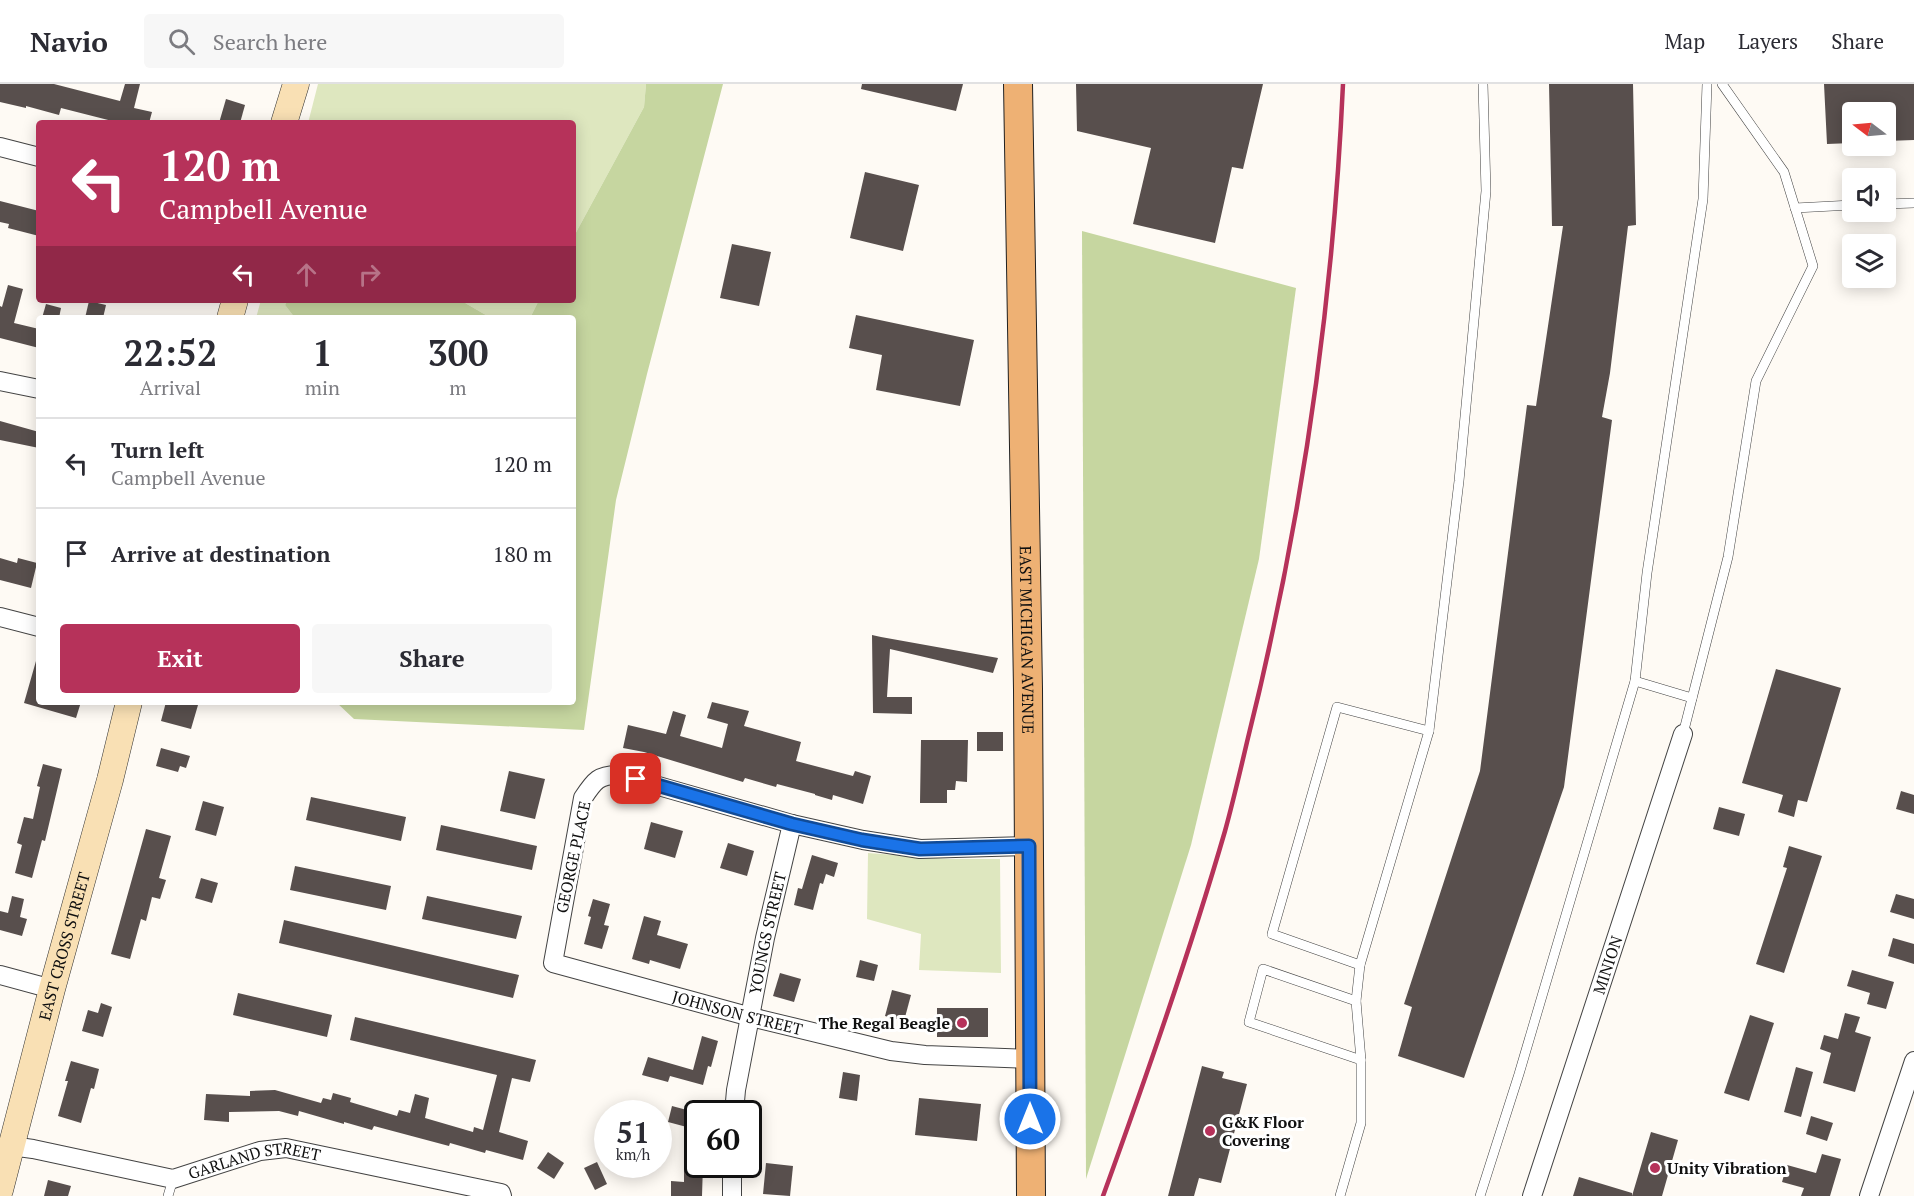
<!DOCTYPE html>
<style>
:root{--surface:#fff;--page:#f7f7f7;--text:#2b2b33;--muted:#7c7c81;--line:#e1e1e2;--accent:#b6325a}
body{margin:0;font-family:"PT Serif",serif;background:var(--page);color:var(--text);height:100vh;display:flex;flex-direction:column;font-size:22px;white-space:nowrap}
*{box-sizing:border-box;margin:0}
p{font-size:20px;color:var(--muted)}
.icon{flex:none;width:33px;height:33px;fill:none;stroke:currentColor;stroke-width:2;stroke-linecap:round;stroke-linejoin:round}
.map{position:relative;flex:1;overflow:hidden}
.panel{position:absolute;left:36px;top:231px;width:540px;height:390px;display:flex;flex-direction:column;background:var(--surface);border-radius:6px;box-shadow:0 3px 15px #0003}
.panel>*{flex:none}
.banner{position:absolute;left:36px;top:36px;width:540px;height:183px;border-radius:6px;box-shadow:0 3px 15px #0003;background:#b6325a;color:#fff;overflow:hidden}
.needle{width:39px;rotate:286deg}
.fabs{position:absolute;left:1842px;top:18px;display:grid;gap:12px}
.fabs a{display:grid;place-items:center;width:54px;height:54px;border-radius:6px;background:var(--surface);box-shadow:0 3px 15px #0003;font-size:30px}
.speed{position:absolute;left:594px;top:1016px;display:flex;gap:12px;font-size:30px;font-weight:700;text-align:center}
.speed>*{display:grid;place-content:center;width:78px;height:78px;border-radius:50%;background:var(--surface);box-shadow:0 3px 15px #0003;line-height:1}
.speed small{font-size:15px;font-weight:400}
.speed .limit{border:3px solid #111;border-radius:9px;background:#fff;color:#111}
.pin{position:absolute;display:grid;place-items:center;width:51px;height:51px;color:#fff;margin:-26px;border-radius:12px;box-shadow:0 3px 9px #0006}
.me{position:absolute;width:66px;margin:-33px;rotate:0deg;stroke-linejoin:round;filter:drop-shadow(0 0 4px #0008)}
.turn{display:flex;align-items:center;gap:21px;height:126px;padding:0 24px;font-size:27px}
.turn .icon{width:78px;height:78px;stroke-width:2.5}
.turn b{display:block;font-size:42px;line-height:51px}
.lanes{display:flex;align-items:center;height:57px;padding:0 24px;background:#0003;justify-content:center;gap:30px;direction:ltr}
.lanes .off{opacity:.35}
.eta{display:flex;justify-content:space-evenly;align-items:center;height:102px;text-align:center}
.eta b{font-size:36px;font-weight:700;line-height:42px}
.action{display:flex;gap:12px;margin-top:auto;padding:12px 24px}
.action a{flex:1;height:69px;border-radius:6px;background:var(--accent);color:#fff;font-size:24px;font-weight:700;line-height:69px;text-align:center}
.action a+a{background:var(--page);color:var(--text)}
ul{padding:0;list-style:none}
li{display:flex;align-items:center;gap:18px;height:90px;padding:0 24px;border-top:2px solid var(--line)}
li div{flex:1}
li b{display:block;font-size:22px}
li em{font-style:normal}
header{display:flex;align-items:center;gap:36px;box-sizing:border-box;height:84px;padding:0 30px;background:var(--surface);border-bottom:2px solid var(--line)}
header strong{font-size:28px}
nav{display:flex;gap:33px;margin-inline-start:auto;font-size:21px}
.search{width:420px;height:54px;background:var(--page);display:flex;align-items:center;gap:15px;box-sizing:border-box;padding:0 21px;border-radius:6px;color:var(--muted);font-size:22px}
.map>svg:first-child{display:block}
.green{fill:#dee7bf}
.forest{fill:#c6d6a0}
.building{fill:#584f4d}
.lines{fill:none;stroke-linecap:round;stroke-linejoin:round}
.lane-casing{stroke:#434343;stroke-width:10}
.street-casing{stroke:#434343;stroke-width:20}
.secondary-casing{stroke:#323232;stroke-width:27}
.primary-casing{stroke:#212121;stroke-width:30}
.lane{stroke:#fff;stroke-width:9}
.street{stroke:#fff;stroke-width:18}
.secondary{stroke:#f9e0b4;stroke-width:26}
.primary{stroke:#eeb174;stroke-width:28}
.rail{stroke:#b6325a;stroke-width:4.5}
.route-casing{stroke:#114b97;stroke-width:15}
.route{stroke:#1a73e8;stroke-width:10}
.poi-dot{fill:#b6325a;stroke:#fff;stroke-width:2}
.labels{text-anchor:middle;stroke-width:6;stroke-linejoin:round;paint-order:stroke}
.street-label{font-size:16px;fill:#101010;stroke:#fff}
.poi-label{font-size:16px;font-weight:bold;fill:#101010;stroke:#fff;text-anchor:start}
</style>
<header>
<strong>Navio</strong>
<div class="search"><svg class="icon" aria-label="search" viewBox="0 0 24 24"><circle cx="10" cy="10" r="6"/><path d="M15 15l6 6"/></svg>Search here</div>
<nav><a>Map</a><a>Layers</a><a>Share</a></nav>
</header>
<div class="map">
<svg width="1914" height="1112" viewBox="0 0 1914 1112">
<rect width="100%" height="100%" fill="#fefaf4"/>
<!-- green -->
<g class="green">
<path d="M 318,0 L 646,0 L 644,23 L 573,154 L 573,39 L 308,39 Z"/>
<path d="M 261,216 L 288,216 L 285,221 L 295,234 L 256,234 Z"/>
<path d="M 460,216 L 539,216 L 530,234 L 491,234 Z"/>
<path d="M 868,769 L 950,775 L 1000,775 L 1001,889 L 919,886 L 921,850 L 867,835 Z"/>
</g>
<!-- forest -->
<g class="forest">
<path d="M 646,0 L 723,0 L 647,290 L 616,416 L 584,646 L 354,635 L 336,618 L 573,618 L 573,234 L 530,234 L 539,216 L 573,216 L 573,154 L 644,23 Z"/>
<path d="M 1082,147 L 1296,204 L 1259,475 L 1191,761 L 1086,1095 Z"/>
<path d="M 288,216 L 460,216 L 491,234 L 295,234 L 285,221 Z"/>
</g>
<!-- building -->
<g class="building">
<path d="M 0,0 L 54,0 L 120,17 L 125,0 L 140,0 L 134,24 L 152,28 L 149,39 L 120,39 L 61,24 L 59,31 L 26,22 L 26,24 L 0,18 Z"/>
<path d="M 862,0 L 963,0 L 956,27 L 861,5 Z"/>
<path d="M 1076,0 L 1263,0 L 1243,85 L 1232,83 L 1215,159 L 1133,140 L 1151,64 L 1077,47 Z"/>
<path d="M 1549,0 L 1633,0 L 1636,141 L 1628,142 L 1610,289 L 1602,333 L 1612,336 L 1564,703 L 1464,994 L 1398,972 L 1412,923 L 1404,920 L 1480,687 L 1527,321 L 1536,322 L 1563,142 L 1552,142 Z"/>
<path d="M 1824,0 L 1914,0 L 1914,56 L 1886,57 L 1886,28 L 1852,28 L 1852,59 L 1827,60 Z"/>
<path d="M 226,15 L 245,21 L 240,39 L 219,39 Z"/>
<path d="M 865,88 L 919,101 L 903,167 L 850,154 Z"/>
<path d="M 0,117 L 39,127 L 39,152 L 8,144 L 9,140 L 0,138 Z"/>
<path d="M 732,160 L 771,168 L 759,222 L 720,214 Z"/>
<path d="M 8,201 L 23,205 L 14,239 L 39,245 L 39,264 L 0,254 L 0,222 L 2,223 Z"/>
<path d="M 89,217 L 106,221 L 103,234 L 85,234 Z"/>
<path d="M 46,220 L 61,224 L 59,234 L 42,234 Z"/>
<path d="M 856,231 L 974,256 L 960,322 L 876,306 L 882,271 L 849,264 Z"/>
<path d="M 0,337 L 39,348 L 39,364 L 0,356 Z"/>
<path d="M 0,474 L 17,479 L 18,474 L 37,479 L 31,504 L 0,496 Z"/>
<path d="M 872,551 L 881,553 L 998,574 L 993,589 L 890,565 L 887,613 L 912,613 L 912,630 L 873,629 Z"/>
<path d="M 36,577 L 39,578 L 39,618 L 81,618 L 76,634 L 24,619 Z"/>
<path d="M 1776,585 L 1841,604 L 1807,718 L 1798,716 L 1794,733 L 1778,728 L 1783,711 L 1742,699 Z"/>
<path d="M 166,618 L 189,618 L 198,621 L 191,645 L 161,637 Z"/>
<path d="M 712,618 L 749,627 L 744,642 L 801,658 L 796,677 L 853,692 L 855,687 L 871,692 L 863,720 L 833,711 L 832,716 L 815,711 L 815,710 L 777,700 L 776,703 L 745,694 L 743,698 L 644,668 L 623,664 L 628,641 L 666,650 L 673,627 L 686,631 L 680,652 L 722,664 L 728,640 L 707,634 Z"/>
<rect x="977" y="648" width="26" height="19"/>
<path d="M 921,656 L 968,656 L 967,698 L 956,697 L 955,706 L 947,706 L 947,719 L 920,719 Z"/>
<path d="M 161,664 L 190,672 L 186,684 L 180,682 L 178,688 L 156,682 Z"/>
<path d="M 43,680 L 62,685 L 45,757 L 42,756 L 32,794 L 15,789 L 22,761 L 17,759 L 24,733 L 33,735 L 40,703 L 37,702 Z"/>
<path d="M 509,687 L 545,695 L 535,735 L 500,727 Z"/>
<path d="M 1901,707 L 1914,711 L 1914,730 L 1896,725 Z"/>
<path d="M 311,713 L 406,733 L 401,757 L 306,736 Z"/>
<path d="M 203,717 L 224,723 L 216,752 L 195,746 Z"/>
<path d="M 1719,723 L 1745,730 L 1739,752 L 1713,745 Z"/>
<path d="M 651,738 L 683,747 L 675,774 L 644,765 Z"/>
<path d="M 441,741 L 537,762 L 532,786 L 436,766 Z"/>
<path d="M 146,745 L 171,752 L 159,794 L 166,796 L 160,815 L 152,813 L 146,837 L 141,835 L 130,875 L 111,870 Z"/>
<path d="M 728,759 L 754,767 L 747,792 L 720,784 Z"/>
<path d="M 1789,762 L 1822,772 L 1784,889 L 1756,880 L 1787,784 L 1783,783 Z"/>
<path d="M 812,771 L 838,779 L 834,793 L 826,790 L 823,800 L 820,799 L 813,826 L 794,821 L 798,804 L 802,805 Z"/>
<path d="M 295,782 L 391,802 L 386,826 L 290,806 Z"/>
<path d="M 201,794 L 218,799 L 212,819 L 195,814 Z"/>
<path d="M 1896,810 L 1914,815 L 1914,835 L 1890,828 Z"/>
<path d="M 12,812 L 24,815 L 20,833 L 27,835 L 22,852 L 0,846 L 0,827 L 8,829 Z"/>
<path d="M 427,812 L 522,832 L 516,855 L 422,835 Z"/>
<path d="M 593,815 L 610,820 L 604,841 L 609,842 L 602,865 L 584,860 L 591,833 L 588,832 Z"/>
<path d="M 644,832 L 661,837 L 657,851 L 688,860 L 680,885 L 650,876 L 649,880 L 632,875 Z"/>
<path d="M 284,836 L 519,891 L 513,914 L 279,859 Z"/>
<path d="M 1893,854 L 1914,860 L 1914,880 L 1888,872 Z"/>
<path d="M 860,876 L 878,881 L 874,897 L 856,893 Z"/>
<path d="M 1852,886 L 1894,898 L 1886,925 L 1867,920 L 1870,909 L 1847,902 Z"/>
<path d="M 780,889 L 801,895 L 794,918 L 773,912 Z"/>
<path d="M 892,906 L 911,911 L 904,937 L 885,932 Z"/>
<path d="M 238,909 L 332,931 L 327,953 L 233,931 Z"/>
<path d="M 101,919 L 112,923 L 103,953 L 82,947 L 88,926 L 98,929 Z"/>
<rect x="937" y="924" width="51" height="29"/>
<path d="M 1845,929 L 1860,933 L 1855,948 L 1871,953 L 1855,1008 L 1823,999 L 1831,969 L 1820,965 L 1824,951 L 1838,955 Z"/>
<path d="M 1750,931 L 1774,939 L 1749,1017 L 1724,1009 Z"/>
<path d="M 355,933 L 536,976 L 530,998 L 512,994 L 499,1048 L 528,1057 L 523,1076 L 486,1066 L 485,1069 L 450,1059 L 449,1062 L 374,1042 L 372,1046 L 344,1038 L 344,1040 L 299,1027 L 298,1032 L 279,1027 L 229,1028 L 229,1038 L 204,1036 L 206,1010 L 250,1012 L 250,1007 L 275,1006 L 321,1019 L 323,1014 L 331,1016 L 333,1009 L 351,1014 L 350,1018 L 397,1032 L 399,1026 L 410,1029 L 415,1010 L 429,1014 L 425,1034 L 473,1048 L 474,1043 L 483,1046 L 497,991 L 350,956 Z"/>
<path d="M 702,952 L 718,957 L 711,983 L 708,982 L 703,1001 L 670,992 L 668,998 L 642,991 L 648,973 L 693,986 Z"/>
<path d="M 71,977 L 99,985 L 94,1005 L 91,1004 L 81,1039 L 58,1032 L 68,997 L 65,997 Z"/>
<path d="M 1202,982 L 1224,988 L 1222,994 L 1247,1000 L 1221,1099 L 1199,1094 L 1194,1112 L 1168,1112 Z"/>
<path d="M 1796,983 L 1813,988 L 1801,1033 L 1784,1028 Z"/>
<path d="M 843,988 L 860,991 L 857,1017 L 839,1014 Z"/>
<path d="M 919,1014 L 981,1020 L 977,1057 L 915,1051 Z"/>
<path d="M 672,1022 L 698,1029 L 698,1046 L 668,1038 Z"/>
<path d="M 1811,1032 L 1833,1039 L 1827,1057 L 1806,1050 Z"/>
<path d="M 1651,1048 L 1678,1056 L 1662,1112 L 1573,1112 L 1579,1093 L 1632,1109 L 1632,1112 Z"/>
<path d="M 684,1066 L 698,1066 L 698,1080 L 703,1080 L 702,1112 L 671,1112 L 671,1097 L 684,1098 Z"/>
<path d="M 548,1068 L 564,1079 L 554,1095 L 537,1084 Z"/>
<path d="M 1822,1070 L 1841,1075 L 1830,1112 L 1801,1112 L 1804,1104 L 1782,1098 L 1787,1081 L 1816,1089 Z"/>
<path d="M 597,1078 L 607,1100 L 595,1106 L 584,1084 Z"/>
<path d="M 766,1079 L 793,1082 L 790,1112 L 763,1110 Z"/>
<path d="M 48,1096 L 71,1102 L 68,1112 L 44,1112 Z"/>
</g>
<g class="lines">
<defs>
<g id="lane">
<path d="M 1886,120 L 1914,119"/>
<path d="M 1795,124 L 1852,121"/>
<path d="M 1635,597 L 1692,614"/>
<path d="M 1683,650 L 1728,473 L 1756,297 L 1813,182 L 1784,88 L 1722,0"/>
<path d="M 1360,881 L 1272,850 L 1337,623 L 1429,647"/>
<path d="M 1356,917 L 1263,885 L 1249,938 L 1361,976"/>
<path d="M 168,1112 L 173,1095"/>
<path d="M 1340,1112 L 1361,1039 L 1361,976 L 1356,917 L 1360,881 L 1429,647 L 1459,397 L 1486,107 L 1483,0"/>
<path d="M 1480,1112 L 1519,990 L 1635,597 L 1647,489 L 1703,115 L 1707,0"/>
</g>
<g id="street">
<path d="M 0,63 L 39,73"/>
<path d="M 0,297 L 39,305"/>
<path d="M 0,533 L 39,543"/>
<path id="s1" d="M 1029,762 L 920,765 L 863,756 L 792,740 L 620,691 C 599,690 594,697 583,714 L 553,879 L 751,933 L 891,967 L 925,971 L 1030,975"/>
<path d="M 0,891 L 52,905"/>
<path id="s2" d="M 734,1029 L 736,1006 L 765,854 L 792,740"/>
<path id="s3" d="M 11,1062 L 33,1065 L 173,1095 L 260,1067 L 286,1064 L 472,1103 L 501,1109 L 502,1112"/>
<path d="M 732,1080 L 732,1112"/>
<path id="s4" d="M 1532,1112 L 1683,650"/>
<path d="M 1869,1112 L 1914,977"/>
</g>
<g id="secondary">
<path d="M 284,39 L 296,0"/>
<path d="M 230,234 L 235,216"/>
<path id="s5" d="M 0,1106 L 52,905 L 110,696 L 129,618"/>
</g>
<g id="primary">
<path id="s6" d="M 1018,0 L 1028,605 L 1031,1112"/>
</g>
</defs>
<!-- lane casing -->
<use href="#lane" class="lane-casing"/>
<!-- street casing -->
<use href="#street" class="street-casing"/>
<!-- secondary casing -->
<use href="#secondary" class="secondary-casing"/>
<!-- primary casing -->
<use href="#primary" class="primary-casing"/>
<!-- lane -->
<use href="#lane" class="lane"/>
<!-- street -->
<use href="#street" class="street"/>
<!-- secondary -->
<use href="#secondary" class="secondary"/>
<!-- primary -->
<use href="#primary" class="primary"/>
<!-- rail -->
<path class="rail" d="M 1103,1112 C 1147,991 1189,871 1225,747 C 1233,718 1240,688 1247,658 C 1301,443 1333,221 1343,0"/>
</g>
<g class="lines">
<defs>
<path id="route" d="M 636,695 L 792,740 L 862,756 L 920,765 L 1029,762 L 1030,1035"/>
</defs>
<!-- route casing -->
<use href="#route" class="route-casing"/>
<!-- route -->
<use href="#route" class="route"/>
</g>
<!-- markers -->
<g class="poi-dot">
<circle cx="962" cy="939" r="6"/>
<circle cx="1210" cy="1047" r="6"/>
<circle cx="1655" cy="1084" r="6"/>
</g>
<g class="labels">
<!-- street labels -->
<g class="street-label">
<text dy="6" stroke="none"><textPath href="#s6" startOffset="556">EAST MICHIGAN AVENUE</textPath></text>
<text transform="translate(573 773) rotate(-78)" y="6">GEORGE PLACE</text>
<text dy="6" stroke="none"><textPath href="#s2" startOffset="183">YOUNGS STREET</textPath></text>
<text dy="6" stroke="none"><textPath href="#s5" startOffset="252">EAST CROSS STREET</textPath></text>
<text dy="6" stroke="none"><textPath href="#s4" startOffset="243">MINION</textPath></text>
<text dy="6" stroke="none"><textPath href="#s1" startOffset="824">JOHNSON STREET</textPath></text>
<text dy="6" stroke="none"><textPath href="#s3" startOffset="250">GARLAND STREET</textPath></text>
</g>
<!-- poi labels -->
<g class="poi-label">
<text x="950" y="945" text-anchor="end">The Regal Beagle</text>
<text x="1222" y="1044">G&amp;K Floor<tspan x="1222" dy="18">Covering</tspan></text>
<text x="1667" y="1090">Unity Vibration</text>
</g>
</g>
</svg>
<div class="fabs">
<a><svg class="needle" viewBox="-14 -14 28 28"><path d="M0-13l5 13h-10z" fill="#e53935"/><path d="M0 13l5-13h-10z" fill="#7c7c81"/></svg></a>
<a><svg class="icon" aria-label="sound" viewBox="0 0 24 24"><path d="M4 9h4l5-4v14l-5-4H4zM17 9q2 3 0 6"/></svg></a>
<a><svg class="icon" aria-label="layers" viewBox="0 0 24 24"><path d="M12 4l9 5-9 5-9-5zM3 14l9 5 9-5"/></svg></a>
</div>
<div class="speed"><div>51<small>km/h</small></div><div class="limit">60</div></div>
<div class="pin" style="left:636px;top:695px;background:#d93025"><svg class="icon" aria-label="arrive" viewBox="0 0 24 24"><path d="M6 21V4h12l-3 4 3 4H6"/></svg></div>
<svg class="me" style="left:1030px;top:1035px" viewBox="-20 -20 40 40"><circle r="17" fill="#1a73e8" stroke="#fff" stroke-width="3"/><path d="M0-11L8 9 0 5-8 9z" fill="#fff"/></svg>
<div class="banner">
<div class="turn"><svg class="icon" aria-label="left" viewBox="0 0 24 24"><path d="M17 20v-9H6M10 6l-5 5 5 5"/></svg><div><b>120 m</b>Campbell Avenue</div></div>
<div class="lanes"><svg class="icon" aria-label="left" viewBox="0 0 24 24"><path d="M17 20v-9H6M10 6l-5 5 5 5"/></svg><svg class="icon off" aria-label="ahead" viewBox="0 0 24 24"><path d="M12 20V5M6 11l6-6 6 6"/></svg><svg class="icon off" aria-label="right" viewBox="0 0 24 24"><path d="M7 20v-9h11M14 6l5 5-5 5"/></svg></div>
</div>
<section class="panel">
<div class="eta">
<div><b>22:52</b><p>Arrival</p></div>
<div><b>1</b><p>min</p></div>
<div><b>300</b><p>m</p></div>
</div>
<ul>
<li><svg class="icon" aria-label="left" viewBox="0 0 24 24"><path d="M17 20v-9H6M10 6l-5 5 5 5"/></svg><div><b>Turn left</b><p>Campbell Avenue</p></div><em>120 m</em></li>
<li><svg class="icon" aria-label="arrive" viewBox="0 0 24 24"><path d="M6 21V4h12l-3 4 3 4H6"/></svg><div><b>Arrive at destination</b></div><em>180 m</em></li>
</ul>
<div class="action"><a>Exit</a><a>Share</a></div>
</section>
</div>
